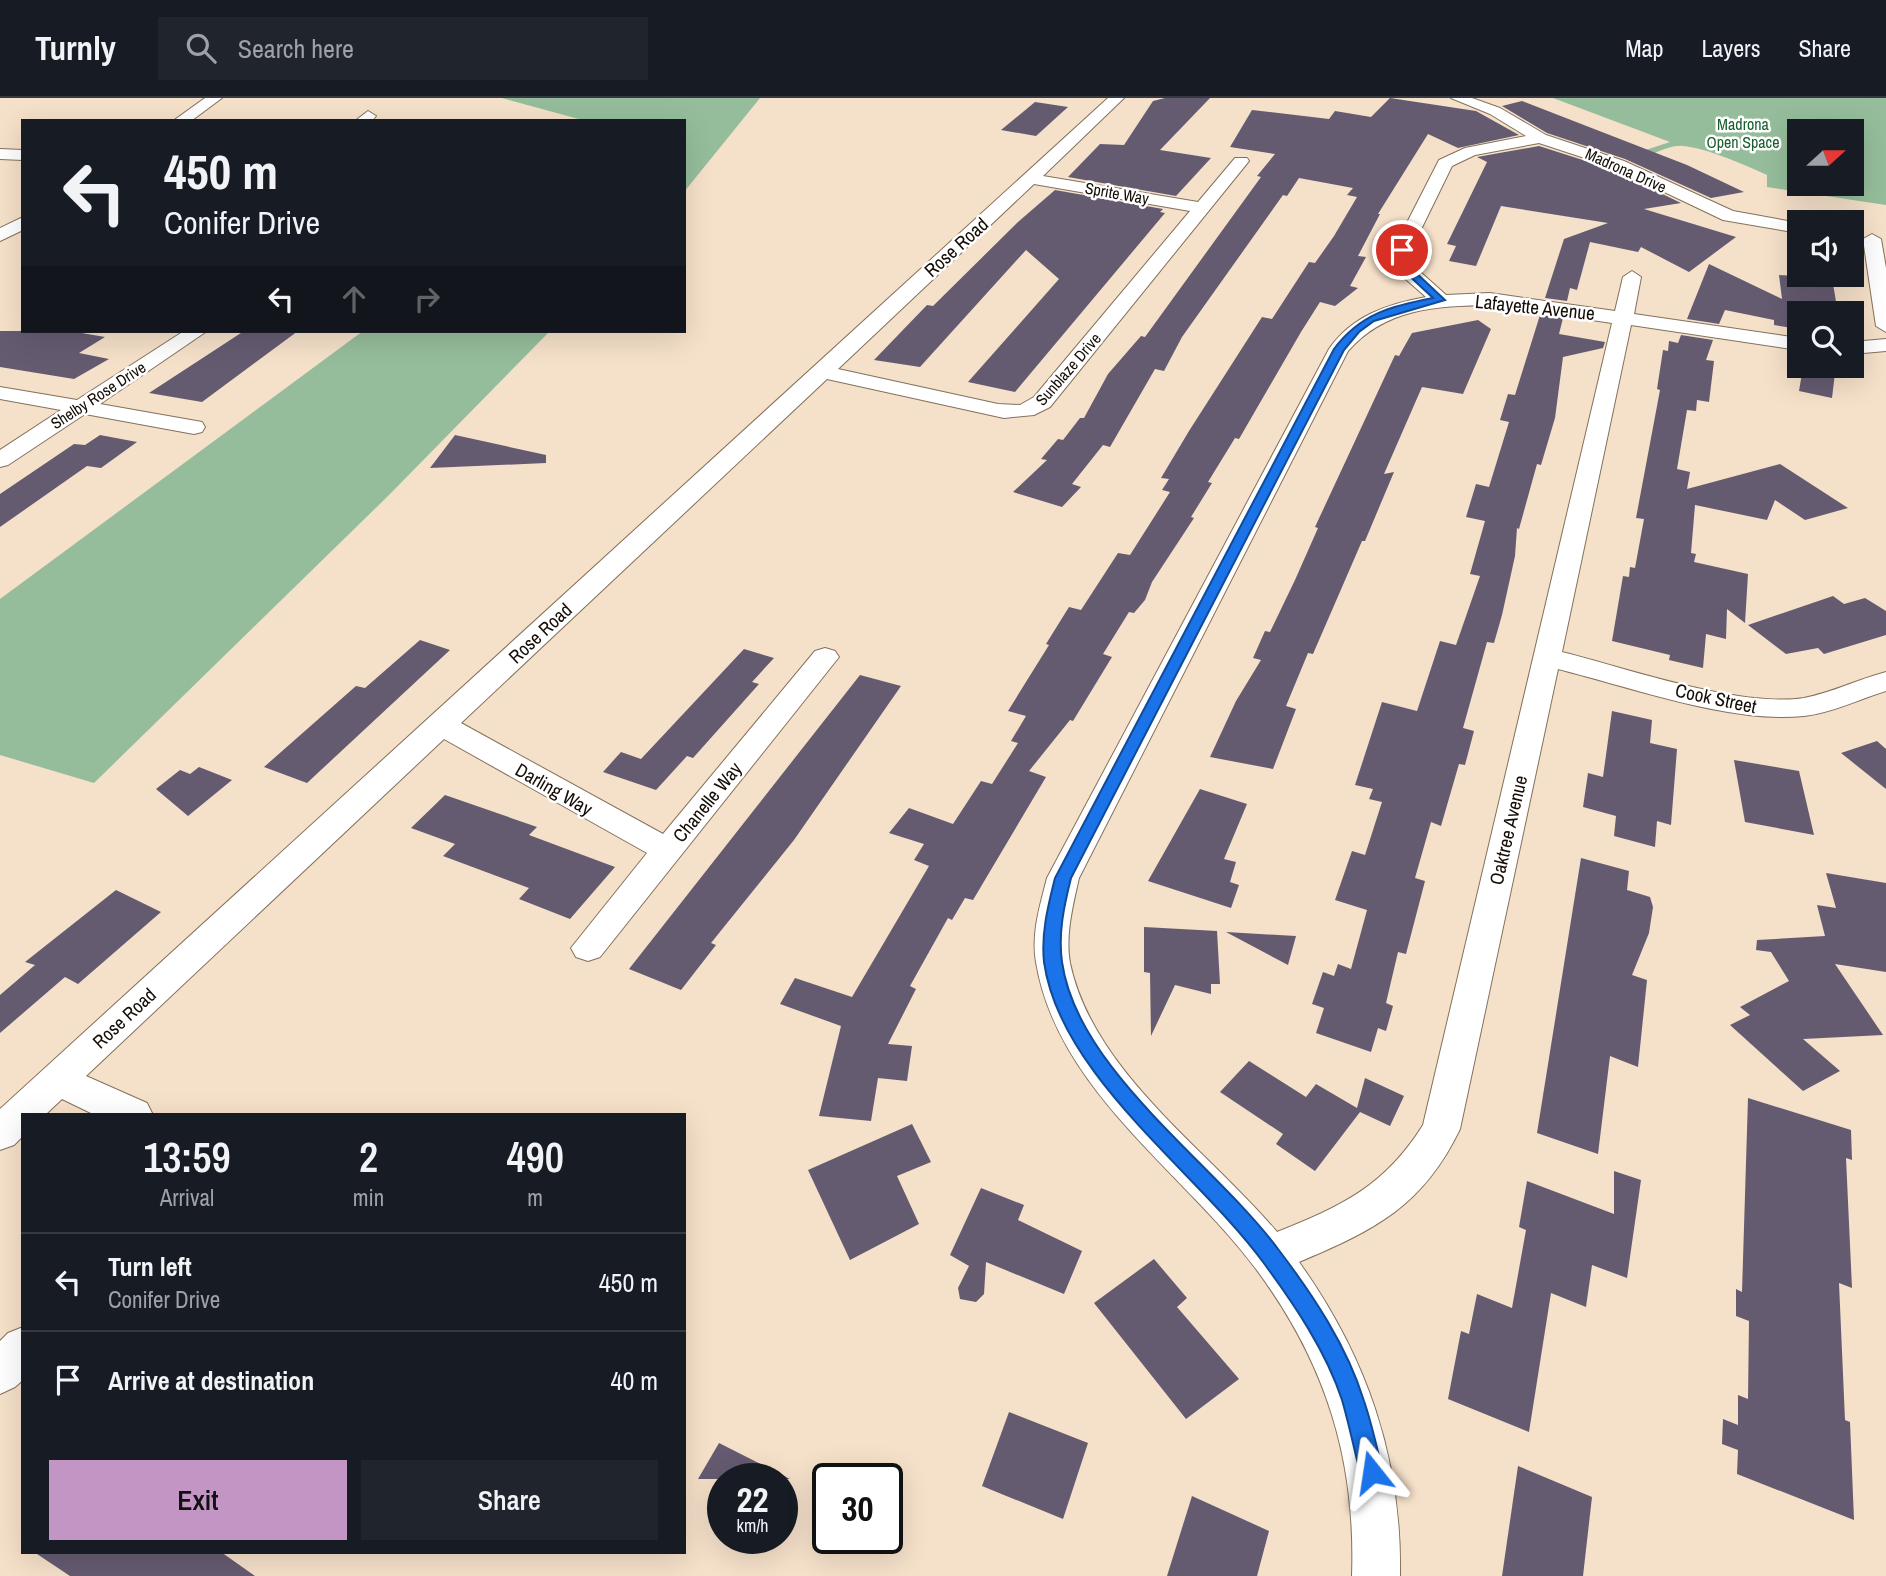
<!DOCTYPE html>
<style>
:root{--surface:#171b24;--page:#20242c;--text:#f1f3f6;--muted:#9ea1a6;--line:#363941;--accent:#c395c5}
body{margin:0;font-family:"Archivo Narrow",sans-serif;background:var(--page);color:var(--text);height:100vh;display:flex;flex-direction:column;font-size:26px;white-space:nowrap}
*{box-sizing:border-box;margin:0}
p{font-size:23px;color:var(--muted)}
.icon{flex:none;width:38px;height:38px;fill:none;stroke:currentColor;stroke-width:2;stroke-linecap:round;stroke-linejoin:round}
.map{position:relative;flex:1;overflow:hidden}
.panel{position:absolute;left:21px;top:1015px;width:665px;height:441px;display:flex;flex-direction:column;background:var(--surface);border-radius:0px;box-shadow:0 7px 28px #0002}
.panel>*{flex:none}
.banner{position:absolute;left:21px;top:21px;width:665px;height:214px;border-radius:0px;box-shadow:0 7px 28px #0002;background:#171b24;color:var(--text);overflow:hidden}
.needle{width:46px;rotate:69deg}
.controls{position:absolute;left:1787px;top:21px;display:grid;gap:14px}
.controls a{display:grid;place-items:center;width:77px;height:77px;border-radius:0px;background:var(--surface);box-shadow:0 7px 28px #0002;font-size:35px}
.speed{position:absolute;left:707px;top:1365px;display:flex;gap:14px;font-size:35px;font-weight:700;text-align:center}
.speed>*{display:grid;place-content:center;width:91px;height:91px;border-radius:50%;background:var(--surface);box-shadow:0 7px 28px #0002;line-height:1}
.speed small{font-size:18px;font-weight:400}
.speed .limit{border:4px solid #111;border-radius:10px;background:#fff;color:#111}
.pin{position:absolute;display:grid;place-items:center;width:60px;height:60px;color:#fff;margin:-30px;border:4px solid #fff;border-radius:50%;box-shadow:0 2px 7px #0007}
.me{position:absolute;width:77px;margin:-38px;rotate:345deg;stroke-linejoin:round;filter:drop-shadow(0 0 5px #0008)}
.turn{display:flex;align-items:center;gap:24px;height:147px;padding:0 28px;font-size:32px}
.turn .icon{width:91px;height:91px;stroke-width:2.5}
.turn b{display:block;font-size:49px;line-height:60px}
.lanes{display:flex;align-items:center;height:66px;padding:0 28px;background:#0003;justify-content:center;gap:35px;direction:ltr}
.lanes .off{opacity:.35}
.eta{display:flex;justify-content:space-evenly;align-items:center;height:119px;text-align:center}
.eta b{font-size:42px;font-weight:600;line-height:49px}
.cta{display:flex;gap:14px;margin-top:auto;padding:14px 28px}
.cta a{flex:1;height:80px;border-radius:0px;background:var(--accent);color:#111;font-size:28px;font-weight:600;line-height:80px;text-align:center}
.cta a+a{background:var(--page);color:var(--text)}
ul{padding:0;list-style:none}
li{display:flex;align-items:center;gap:21px;height:98px;padding:0 28px;border-top:2px solid var(--line)}
li div{flex:1}
li b{display:block;font-size:26px}
li em{font-style:normal}
header{display:flex;align-items:center;gap:42px;box-sizing:border-box;height:98px;padding:0 35px;background:var(--surface);border-bottom:2px solid var(--line)}
header strong{font-size:33px}
nav{display:flex;gap:38px;margin-inline-start:auto;font-size:24px}
.search{width:490px;height:63px;background:var(--page);display:flex;align-items:center;gap:18px;box-sizing:border-box;padding:0 24px;border-radius:0px;color:var(--muted);font-size:26px}
.map>svg:first-child{display:block}
.green{fill:#95bd9b;fill-rule:evenodd}
.building{fill:#655b71}
.lines{fill:none;stroke-linecap:round;stroke-linejoin:round}
.street-casing{stroke:#83715c;stroke-width:2}
.street{fill:#fff;fill-rule:evenodd}
.route{fill:#1a73e8;stroke:#114b97;stroke-width:2}
.labels{text-anchor:middle;stroke-width:5;stroke-linejoin:round;paint-order:stroke}
.far-park-label{font-size:16px;fill:#195e2d;stroke:#fff}
.far-street-label{font-size:16px;fill:#140d06;stroke:#fff}
.street-label{font-size:19px;fill:#140d06;stroke:#fff}
</style>
<header>
<strong>Turnly</strong>
<div class="search"><svg class="icon" aria-label="search" viewBox="0 0 24 24"><circle cx="10" cy="10" r="6"/><path d="M15 15l6 6"/></svg>Search here</div>
<nav><a>Map</a><a>Layers</a><a>Share</a></nav>
</header>
<div class="map">
<svg width="1886" height="1478" viewBox="0 0 1886 1478">
<rect width="100%" height="100%" fill="#f5e0c9"/>
<!-- green -->
<g class="green">
<path d="M 502,0 L 760,0 L 684,94 L 684,23 L 586,23 Z"/>
<path d="M 1553,0 L 1886,0 L 1886,107 L 1767,89 L 1767,77 C 1745,67 1707,50 1683,48 C 1663,46 1645,66 1624,59 L 1670,44 ZM 1799,33 L 1852,33 L 1852,86 L 1799,86 Z"/>
<path d="M 363,233 L 550,233 L 388,398 L 94,685 L 0,657 L 0,501 Z"/>
</g>
<!-- building -->
<g class="building">
<path d="M 1165,0 L 1210,0 L 1160,52 L 1211,60 L 1176,98 L 1068,79 L 1100,46 L 1124,47 L 1153,3 Z"/>
<path d="M 1390,0 L 1476,13 L 1519,37 L 1458,50 L 1428,36 L 1378,116 L 1380,116 L 1358,158 L 1366,159 L 1350,188 L 1358,190 L 1335,208 L 1320,204 L 1301,234 L 1239,341 L 1235,340 L 1208,384 L 1212,385 L 1191,419 L 1194,420 L 1152,484 L 1145,502 L 1134,515 L 1129,514 L 1103,556 L 1112,559 L 1073,623 L 1070,622 L 1029,673 L 1046,679 L 973,802 L 965,800 L 952,822 L 948,820 L 910,888 L 916,891 L 888,946 L 912,948 L 907,983 L 878,980 L 871,1023 L 819,1018 L 841,928 L 780,906 L 795,880 L 852,899 L 929,768 L 914,762 L 924,746 L 889,735 L 909,710 L 953,726 L 981,683 L 992,686 L 1018,645 L 1011,643 L 1026,618 L 1008,613 L 1049,547 L 1046,546 L 1069,509 L 1081,512 L 1118,455 L 1130,457 L 1170,394 L 1162,392 L 1169,381 L 1161,380 L 1189,333 L 1262,219 L 1272,221 L 1309,164 L 1315,165 L 1334,138 L 1357,99 L 1347,97 L 1353,90 L 1299,80 L 1287,98 L 1283,97 L 1182,239 L 1164,273 L 1155,271 L 1110,349 L 1103,347 L 1072,386 L 1081,389 L 1062,409 L 1013,394 L 1047,362 L 1041,361 L 1058,341 L 1063,342 L 1080,320 L 1084,320 L 1108,276 L 1141,238 L 1145,239 L 1261,79 L 1257,78 L 1275,56 L 1230,49 L 1252,12 L 1329,21 L 1335,13 L 1371,19 Z"/>
<path d="M 1522,3 L 1687,67 L 1744,94 L 1711,100 L 1625,61 L 1547,35 L 1502,8 Z"/>
<path d="M 1035,4 L 1068,9 L 1036,38 L 1001,32 Z"/>
<path d="M 1539,48 L 1611,71 L 1681,105 L 1644,111 L 1736,139 L 1689,174 L 1641,149 L 1638,154 L 1590,144 L 1577,192 L 1570,190 L 1567,203 L 1545,200 L 1564,141 L 1608,125 L 1501,108 L 1476,168 L 1449,163 L 1456,148 L 1447,146 L 1487,64 L 1477,59 Z"/>
<path d="M 1055,92 L 1163,111 L 1160,114 L 1165,115 L 1015,294 L 968,284 L 1059,181 L 1026,152 L 920,269 L 874,262 L 927,207 L 933,208 L 1018,124 Z"/>
<path d="M 1709,166 L 1782,201 L 1779,177 L 1832,180 L 1838,215 L 1799,215 L 1799,231 L 1774,227 L 1774,222 L 1725,212 L 1719,226 L 1687,221 Z"/>
<path d="M 1540,217 L 1563,220 L 1559,236 L 1605,244 L 1603,250 L 1563,259 L 1555,320 L 1541,367 L 1537,366 L 1519,431 L 1517,430 L 1515,458 L 1502,517 L 1494,545 L 1487,544 L 1463,630 L 1474,633 L 1465,667 L 1459,666 L 1441,728 L 1431,724 L 1415,780 L 1425,783 L 1406,856 L 1398,854 L 1386,905 L 1393,908 L 1386,933 L 1378,930 L 1371,954 L 1316,935 L 1324,910 L 1312,906 L 1323,874 L 1334,878 L 1338,866 L 1351,871 L 1367,812 L 1335,802 L 1352,753 L 1365,757 L 1382,704 L 1369,701 L 1373,691 L 1355,687 L 1382,604 L 1417,613 L 1440,543 L 1456,547 L 1480,478 L 1470,476 L 1485,423 L 1466,419 L 1476,386 L 1489,389 L 1509,324 L 1500,322 L 1508,296 L 1515,297 Z"/>
<path d="M 1478,222 L 1491,231 L 1463,296 L 1422,289 L 1384,376 L 1394,374 L 1365,443 L 1362,443 L 1313,556 L 1308,555 L 1286,608 L 1296,611 L 1273,671 L 1210,659 L 1236,603 L 1261,562 L 1253,560 L 1265,533 L 1270,534 L 1295,482 L 1318,430 L 1315,429 L 1395,257 L 1399,258 L 1412,235 Z"/>
<path d="M 0,233 L 70,233 L 105,239 L 79,255 L 109,261 L 74,281 L 0,269 Z"/>
<path d="M 244,233 L 298,233 L 202,304 L 149,295 Z"/>
<path d="M 1681,237 L 1713,242 L 1706,262 L 1714,263 L 1709,304 L 1697,302 L 1696,313 L 1687,312 L 1677,371 L 1690,374 L 1687,391 L 1780,366 L 1848,410 L 1805,422 L 1775,402 L 1767,422 L 1695,407 L 1691,455 L 1696,456 L 1694,464 L 1748,476 L 1745,525 L 1727,511 L 1726,541 L 1706,536 L 1703,570 L 1669,562 L 1670,557 L 1612,543 L 1623,478 L 1629,479 L 1630,469 L 1635,470 L 1644,421 L 1636,420 L 1660,292 L 1657,291 L 1663,252 L 1668,253 L 1669,243 L 1678,245 Z"/>
<path d="M 1803,269 L 1835,275 L 1832,300 L 1799,293 Z"/>
<path d="M 100,337 L 137,344 L 101,370 L 87,368 L 0,429 L 0,396 L 74,346 L 85,347 Z"/>
<path d="M 455,337 L 546,357 L 546,365 L 430,370 Z"/>
<path d="M 1833,498 L 1844,506 L 1865,500 L 1886,513 L 1886,537 L 1824,556 L 1818,550 L 1786,556 L 1748,527 Z"/>
<path d="M 420,542 L 450,552 L 307,685 L 264,669 L 356,588 L 365,590 Z"/>
<path d="M 744,551 L 774,560 L 752,584 L 759,586 L 693,660 L 687,658 L 656,692 L 603,674 L 621,654 L 641,661 Z"/>
<path d="M 860,577 L 901,588 L 794,742 L 711,845 L 716,847 L 681,892 L 629,871 Z"/>
<path d="M 1612,613 L 1652,622 L 1650,645 L 1677,651 L 1671,727 L 1657,723 L 1655,749 L 1614,738 L 1616,718 L 1583,709 L 1588,675 L 1603,679 Z"/>
<path d="M 1877,643 L 1886,651 L 1886,691 L 1841,655 Z"/>
<path d="M 1734,662 L 1799,673 L 1814,737 L 1745,724 Z"/>
<path d="M 199,669 L 232,682 L 188,718 L 156,691 L 180,672 L 190,676 Z"/>
<path d="M 1200,691 L 1247,706 L 1224,761 L 1236,764 L 1230,784 L 1239,787 L 1231,810 L 1148,783 Z"/>
<path d="M 445,697 L 537,729 L 529,737 L 615,769 L 570,821 L 519,801 L 529,790 L 443,758 L 455,746 L 411,730 Z"/>
<path d="M 1581,760 L 1629,773 L 1627,792 L 1650,799 L 1653,809 L 1649,835 L 1632,877 L 1647,882 L 1638,969 L 1610,958 L 1598,1056 L 1537,1035 Z"/>
<path d="M 1826,775 L 1886,785 L 1886,874 L 1835,866 L 1883,937 L 1803,941 L 1840,973 L 1803,993 L 1730,927 L 1750,917 L 1740,909 L 1789,883 L 1771,854 L 1756,852 L 1757,842 L 1825,838 L 1817,807 L 1836,810 Z"/>
<path d="M 116,792 L 161,814 L 78,886 L 65,879 L 0,935 L 0,897 L 35,867 L 25,864 Z"/>
<path d="M 1144,829 L 1217,833 L 1220,886 L 1211,886 L 1211,896 L 1175,887 L 1151,938 L 1150,875 L 1144,874 Z"/>
<path d="M 1226,834 L 1296,838 L 1288,867 Z"/>
<path d="M 1249,963 L 1306,999 L 1316,986 L 1357,1010 L 1365,980 L 1404,998 L 1390,1028 L 1360,1014 L 1315,1073 L 1276,1046 L 1283,1036 L 1220,994 Z"/>
<path d="M 1748,1000 L 1851,1032 L 1852,1062 L 1846,1060 L 1852,1190 L 1839,1185 L 1845,1322 L 1850,1324 L 1854,1422 L 1737,1376 L 1738,1352 L 1722,1346 L 1723,1321 L 1738,1327 L 1738,1297 L 1748,1301 L 1749,1223 L 1736,1218 L 1736,1191 L 1742,1194 Z"/>
<path d="M 912,1026 L 931,1064 L 897,1078 L 919,1126 L 850,1162 L 808,1072 Z"/>
<path d="M 1614,1073 L 1641,1082 L 1627,1180 L 1592,1167 L 1586,1209 L 1551,1195 L 1529,1334 L 1448,1301 L 1461,1233 L 1469,1236 L 1477,1196 L 1512,1210 L 1526,1132 L 1519,1129 L 1527,1083 L 1614,1116 Z"/>
<path d="M 981,1090 L 1024,1107 L 1018,1122 L 1082,1153 L 1064,1196 L 986,1164 L 984,1196 L 976,1204 L 960,1201 L 958,1190 L 969,1168 L 950,1157 Z"/>
<path d="M 1154,1161 L 1187,1200 L 1177,1209 L 1239,1281 L 1186,1321 L 1094,1205 Z"/>
<path d="M 1009,1314 L 1088,1345 L 1063,1421 L 982,1388 Z"/>
<path d="M 719,1345 L 790,1381 L 698,1381 Z"/>
<path d="M 1518,1368 L 1592,1399 L 1583,1478 L 1502,1478 Z"/>
<path d="M 1192,1398 L 1269,1433 L 1257,1478 L 1167,1478 Z"/>
<path d="M 34,1454 L 221,1454 L 255,1478 L 70,1478 Z"/>
</g>
<g class="lines">
<defs>
<g id="street">
<path d="M 205,0 L 222,0 L 191,23 L 173,23 Z"/>
<path d="M 1108,0 L 1124,0 L 1043,78 L 1198,104 L 1235,60 L 1247,60 L 1249,63 L 1050,309 L 1034,317 L 1004,320 L 827,281 L 461,625 L 663,736 L 815,553 L 825,550 L 835,553 L 839,559 L 600,859 L 588,863 L 576,859 L 571,850 L 647,755 L 444,641 L 86,978 L 147,1005 L 153,1017 L 95,1017 L 62,1001 L 45,1017 L 23,1017 L 23,1038 L 14,1047 L 0,1052 L 0,1011 ZM 1034,86 L 1190,113 L 1034,299 L 1020,307 L 998,306 L 838,271 Z"/>
<path d="M 1451,0 L 1472,0 L 1500,10 L 1546,37 L 1624,63 L 1733,113 L 1799,125 L 1799,135 L 1723,122 L 1612,69 L 1539,45 L 1475,57 L 1452,68 L 1411,152 L 1417,171 L 1446,197 L 1490,195 L 1615,213 L 1623,179 L 1632,173 L 1641,179 L 1634,216 L 1799,240 L 1799,252 L 1631,227 L 1562,554 C 1626,570 1740,610 1804,600 C 1831,595 1859,581 1886,574 L 1886,593 C 1860,601 1831,615 1804,618 C 1732,626 1630,589 1558,571 L 1460,1031 C 1423,1108 1375,1132 1299,1164 C 1367,1259 1402,1361 1400,1478 L 1352,1478 C 1356,1362 1326,1265 1256,1171 C 1183,1073 1057,992 1036,864 C 1031,836 1040,807 1047,780 L 1329,251 C 1352,218 1387,206 1426,199 L 1401,177 L 1393,152 L 1439,62 L 1465,50 L 1526,38 L 1490,16 ZM 1490,207 L 1612,225 L 1423,1027 C 1385,1088 1342,1108 1277,1134 C 1208,1052 1093,974 1070,865 C 1065,837 1073,807 1079,780 L 1348,253 C 1386,210 1436,208 1490,207 Z"/>
<path d="M 368,13 L 376,18 L 372,23 L 355,23 Z"/>
<path d="M 0,51 L 23,52 L 23,62 L 0,61 Z"/>
<path d="M 23,119 L 23,132 L 0,143 L 0,130 Z"/>
<path d="M 1872,136 L 1881,141 L 1886,170 L 1886,234 L 1876,228 L 1863,141 Z"/>
<path d="M 184,233 L 207,233 L 100,306 L 202,324 L 205,329 L 202,334 L 194,336 L 85,316 L 8,367 L 0,369 L 0,352 L 61,312 L 0,301 L 0,289 L 77,302 Z"/>
<path d="M 1886,241 L 1886,253 L 1852,256 L 1852,244 Z"/>
<path d="M 23,1229 L 23,1282 L 15,1289 L 0,1296 L 0,1243 L 8,1235 Z"/>
</g>
</defs>
<!-- street casing -->
<use href="#street" class="street-casing"/>
<!-- street -->
<use href="#street" class="street"/>
</g>
<!-- route -->
<path class="route" d="M 1399,150 L 1406,150 L 1413,172 L 1445,202 L 1374,223 L 1359,234 L 1344,252 L 1071,780 C 1064,808 1058,835 1062,864 C 1077,972 1214,1065 1278,1151 C 1313,1197 1347,1248 1364,1303 C 1372,1326 1377,1351 1383,1374 L 1380,1383 L 1372,1386 L 1364,1383 L 1360,1374 C 1354,1351 1349,1326 1342,1302 C 1326,1253 1294,1206 1263,1164 C 1197,1074 1060,978 1044,864 C 1041,835 1048,808 1055,780 L 1334,251 C 1360,216 1391,208 1433,200 L 1404,173 Z"/>
<g class="labels">
<!-- far-park labels -->
<g class="far-park-label">
<text x="1743" y="32">Madrona<tspan x="1743" dy="18">Open Space</tspan></text>
</g>
<!-- far-street labels -->
<g class="far-street-label">
<text transform="translate(1626 72) rotate(24)" y="6">Madrona Drive</text>
<text transform="translate(1117 95) rotate(10)" y="6">Sprite Way</text>
<text transform="translate(1068 271) rotate(-49)" y="6">Sunblaze Drive</text>
<text transform="translate(98 297) rotate(-33)" y="6">Shelby Rose Drive</text>
</g>
<!-- street labels -->
<g class="street-label">
<text transform="translate(956 149) rotate(-42)" y="7">Rose Road</text>
<text transform="translate(1535 209) rotate(6)" y="7">Lafayette Avenue</text>
<text transform="translate(540 535) rotate(-43)" y="7">Rose Road</text>
<text transform="translate(1716 600) rotate(12)" y="7">Cook Street</text>
<text transform="translate(554 691) rotate(30)" y="7">Darling Way</text>
<text transform="translate(707 704) rotate(-51)" y="7">Chanelle Way</text>
<text transform="translate(1508 732) rotate(-77)" y="7">Oaktree Avenue</text>
<text transform="translate(124 920) rotate(-43)" y="7">Rose Road</text>
</g>
</g>
</svg>
<div class="controls">
<a><svg class="needle" viewBox="-14 -14 28 28"><path d="M0-13l5 13h-10z" fill="#e53935"/><path d="M0 13l5-13h-10z" fill="#9ea1a6"/></svg></a>
<a><svg class="icon" aria-label="sound" viewBox="0 0 24 24"><path d="M4 9h4l5-4v14l-5-4H4zM17 9q2 3 0 6"/></svg></a>
<a><svg class="icon" aria-label="search" viewBox="0 0 24 24"><circle cx="10" cy="10" r="6"/><path d="M15 15l6 6"/></svg></a>
</div>
<div class="speed"><div>22<small>km/h</small></div><div class="limit">30</div></div>
<div class="pin" style="left:1402px;top:152px;background:#d93025"><svg class="icon" aria-label="arrive" viewBox="0 0 24 24"><path d="M6 21V4h12l-3 4 3 4H6"/></svg></div>
<svg class="me" style="left:1372px;top:1374px" viewBox="-20 -20 40 40"><path d="M0-17L14 15 0 8-14 15z" fill="#1a73e8" stroke="#fff" stroke-width="4"/></svg>
<div class="banner">
<div class="turn"><svg class="icon" aria-label="left" viewBox="0 0 24 24"><path d="M17 20v-9H6M10 6l-5 5 5 5"/></svg><div><b>450 m</b>Conifer Drive</div></div>
<div class="lanes"><svg class="icon" aria-label="left" viewBox="0 0 24 24"><path d="M17 20v-9H6M10 6l-5 5 5 5"/></svg><svg class="icon off" aria-label="ahead" viewBox="0 0 24 24"><path d="M12 20V5M6 11l6-6 6 6"/></svg><svg class="icon off" aria-label="right" viewBox="0 0 24 24"><path d="M7 20v-9h11M14 6l5 5-5 5"/></svg></div>
</div>
<section class="panel">
<div class="eta">
<div><b>13:59</b><p>Arrival</p></div>
<div><b>2</b><p>min</p></div>
<div><b>490</b><p>m</p></div>
</div>
<ul>
<li><svg class="icon" aria-label="left" viewBox="0 0 24 24"><path d="M17 20v-9H6M10 6l-5 5 5 5"/></svg><div><b>Turn left</b><p>Conifer Drive</p></div><em>450 m</em></li>
<li><svg class="icon" aria-label="arrive" viewBox="0 0 24 24"><path d="M6 21V4h12l-3 4 3 4H6"/></svg><div><b>Arrive at destination</b></div><em>40 m</em></li>
</ul>
<div class="cta"><a>Exit</a><a>Share</a></div>
</section>
</div>
